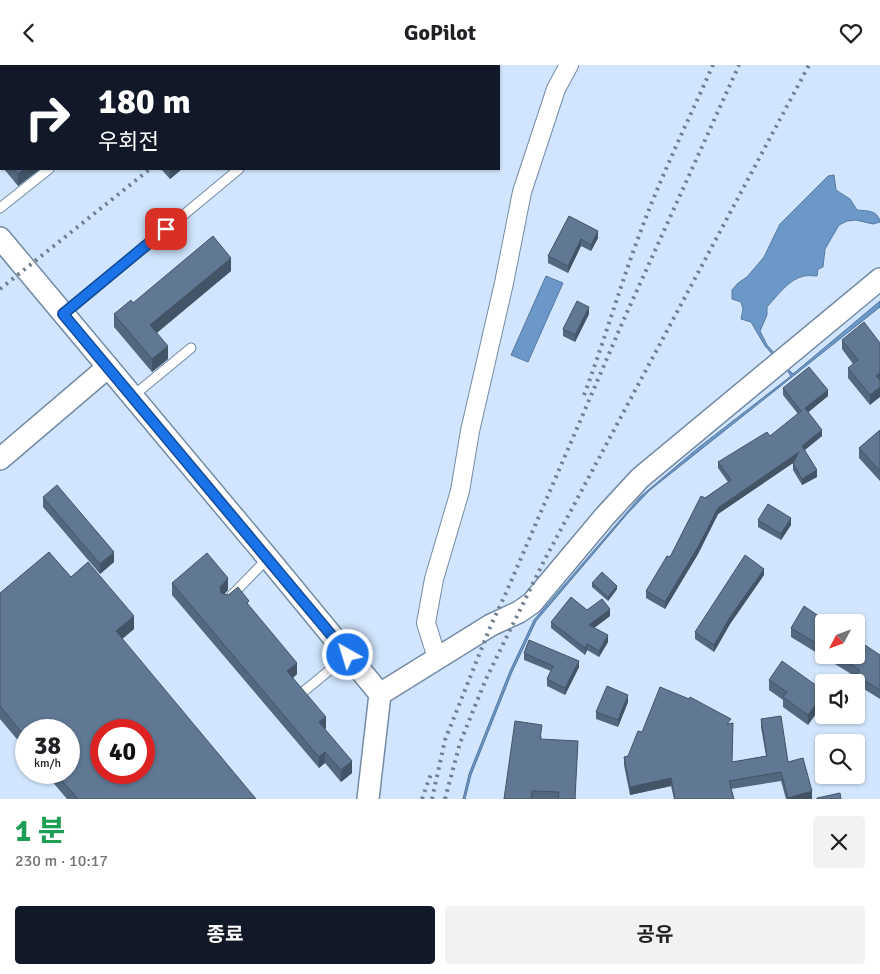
<!DOCTYPE html>
<html lang="ko">
<meta charset="utf-8">
<style>
:root{--surface:#fff;--page:#f2f2f2;--text:#202124;--muted:#757577;--accent:#111827}
body{margin:0;font-family:Signika,"Noto Sans KR",sans-serif;background:var(--page);color:var(--text);height:100vh;display:flex;flex-direction:column;font-size:19px;white-space:nowrap}
*{box-sizing:border-box;margin:0}
p{font-size:16px;color:var(--muted)}
.icon{flex:none;width:28px;height:28px;fill:none;stroke:currentColor;stroke-width:2;stroke-linecap:round;stroke-linejoin:round}
.map{position:relative;height:734px;overflow:hidden}
.drawer{display:flex;flex-direction:column;background:var(--surface);flex:1}
.drawer>*{flex:none}
.banner{position:absolute;left:0px;top:0px;width:500px;height:105px;box-shadow:0 1px 4px #0004;background:#111827;color:#fff;overflow:hidden}
.needle{width:32px;rotate:229deg}
.fabs{position:absolute;left:815px;top:549px;display:grid;gap:10px}
.fabs a{display:grid;place-items:center;width:50px;height:50px;border-radius:5px;background:var(--surface);box-shadow:0 1px 4px #0004;font-size:25px}
.speed{position:absolute;left:15px;top:654px;display:flex;gap:10px;font-size:25px;font-weight:700;text-align:center}
.speed>*{display:grid;place-content:center;width:65px;height:65px;border-radius:50%;background:var(--surface);box-shadow:0 1px 4px #0004;line-height:1}
.speed small{font-size:12px;font-weight:400}
.speed .limit{border:8px solid #d22;background:#fff;color:#111}
.pin{position:absolute;display:grid;place-items:center;width:42px;height:42px;color:#fff;margin:-21px;border-radius:10px;box-shadow:0 2px 8px #0006}
.me{position:absolute;width:55px;margin:-28px;rotate:321deg;stroke-linejoin:round;filter:drop-shadow(0 0 4px #0008)}
.turn{display:flex;align-items:center;gap:18px;height:105px;padding:0 15px;font-size:22px}
.turn .icon{width:65px;height:65px;stroke-width:2.5}
.turn b{display:block;font-size:35px;line-height:42px}
.round{display:grid;place-items:center;flex:none;width:52px;height:52px;border-radius:5px;background:var(--page)}
.overview{display:flex;align-items:center;justify-content:space-between;height:85px;padding:0 15px}
h1{font-size:30px;font-weight:700;line-height:38px;color:#1e9e55}
.action{display:flex;gap:10px;margin-top:auto;padding:10px 15px}
.action a{flex:1;height:58px;border-radius:5px;background:var(--accent);color:#fff;font-size:20px;font-weight:700;line-height:58px;text-align:center}
.action a+a{background:var(--page);color:var(--text)}
header{display:flex;justify-content:space-between;align-items:center;height:65px;padding:0 15px;background:var(--surface);font-size:22px;font-weight:700}
.map>svg:first-child{display:block}
.water{fill:#6c98c9;stroke:#56789e}
.lines{fill:none;stroke-linecap:round;stroke-linejoin:round}
.service-casing{stroke:#738ba6;stroke-width:11}
.minor-casing{stroke:#738ba6;stroke-width:20}
.tertiary-casing{stroke:#738ba6;stroke-width:24}
.service{stroke:#fff;stroke-width:9}
.minor{stroke:#fff;stroke-width:18}
.tertiary{stroke:#fff;stroke-width:21}
.rail{stroke:#718091;stroke-width:4;stroke-dasharray:2.5 5;stroke-linecap:butt}
.wall{fill:#53677e}
.shaded-wall{fill:#435467}
.building{fill:#607893;stroke:#435467;fill-rule:evenodd}
.route-casing{stroke:#114b97;stroke-width:12}
.route{stroke:#1a73e8;stroke-width:9}
</style>
<header><svg class="icon" aria-label="back" viewBox="0 0 24 24"><path d="M15 5l-7 7 7 7"/></svg>GoPilot<svg class="icon" aria-label="heart" viewBox="0 0 24 24"><path d="M12 20l-8-8c-3-5 5-10 8-4 3-6 11-1 8 4z"/></svg></header>
<div class="map">
<svg width="880" height="734" viewBox="0 0 880 734">
<rect width="100%" height="100%" fill="#d1e6fe"/>
<!-- water -->
<g class="water">
<path d="M 834,110 L 836,125 L 850,134 L 857,145 C 867,146 878,145 880,157 L 873,159 L 856,155 L 847,156 L 839,160 L 825,184 L 823,202 L 818,204 L 817,211 C 813,211 808,210 804,211 C 789,214 777,231 767,242 L 767,250 L 760,266 L 767,280 L 776,290 L 774,291 L 765,281 L 751,257 L 741,254 L 743,244 L 741,237 L 732,234 L 732,225 L 738,218 L 747,212 L 764,192 L 780,159 L 828,111 Z"/>
<path d="M 546,211 L 563,218 L 528,297 L 511,290 Z"/>
<path d="M 880,236 L 880,242 L 650,425 L 628,448 L 536,556 L 512,607 L 471,710 L 465,734 L 463,734 L 469,709 L 510,606 L 534,555 L 640,432 L 698,383 L 791,311 L 787,305 L 788,304 L 793,309 Z"/>
</g>
<g class="lines">
<defs>
<g id="service">
<path d="M 274,0 L 275,1"/>
<path d="M 120,1 L 121,0"/>
<path d="M 363,1 L 364,1"/>
<path d="M 0,143 L 49,104"/>
<path d="M 64,249 L 239,104"/>
<path d="M 133,331 L 191,283"/>
<path d="M 232,530 L 268,493"/>
<path d="M 303,627 L 348,590"/>
</g>
<path id="minor" d="M 437,593 L 426,558 L 434,514 L 460,426 L 470,366 L 504,218 L 522,127 L 556,24 L 569,0"/>
<g id="tertiary">
<path d="M 0,173 L 268,493 L 380,629 L 368,734"/>
<path d="M 0,394 L 108,302"/>
<path d="M 380,629 L 491,560 L 519,547 L 532,538 L 605,451 L 640,413 L 880,214"/>
</g>
</defs>
<!-- service casing -->
<use href="#service" class="service-casing"/>
<!-- minor casing -->
<use href="#minor" class="minor-casing"/>
<!-- tertiary casing -->
<use href="#tertiary" class="tertiary-casing"/>
<!-- service -->
<use href="#service" class="service"/>
<!-- minor -->
<use href="#minor" class="minor"/>
<!-- tertiary -->
<use href="#tertiary" class="tertiary"/>
<!-- rail -->
<g class="rail">
<path d="M 273,1 L 274,0"/>
<path d="M 0,224 L 150,104"/>
<path d="M 584,330 C 604,277 620,221 640,168 C 661,111 688,56 713,0"/>
<path d="M 422,734 L 432,706"/>
<path d="M 432,734 L 445,675 L 491,560 L 506,528 L 624,254 L 739,0"/>
<path d="M 445,734 L 460,678 L 486,614 L 544,496 L 809,0"/>
</g>
</g>
<!-- wall -->
<g class="wall">
<path d="M 0,0 L 1,1 L 1,100 L 0,99 Z"/>
<path d="M 4,104 L 40,104 L 18,121 Z"/>
<path d="M 161,104 L 182,104 L 170,114 Z"/>
<path d="M 569,151 L 598,173 L 591,186 L 581,181 L 568,208 L 548,198 L 548,191 Z"/>
<path d="M 231,206 L 157,268 L 168,294 L 152,307 L 114,262 L 114,249 L 133,238 Z"/>
<path d="M 589,249 L 575,277 L 563,271 L 563,264 Z"/>
<path d="M 842,275 L 880,278 L 870,340 L 848,313 L 848,303 L 853,299 L 842,284 Z"/>
<path d="M 783,323 L 828,331 L 808,347 L 822,371 L 805,385 L 817,412 L 802,420 L 793,405 L 793,398 L 718,449 L 698,489 L 665,544 L 646,533 L 646,526 L 670,492 L 705,433 L 728,417 L 718,403 L 718,397 L 770,371 L 798,349 L 783,330 Z"/>
<path d="M 880,365 L 880,416 L 859,393 L 859,383 Z"/>
<path d="M 43,432 L 114,497 L 100,509 L 43,442 Z"/>
<path d="M 758,455 L 791,460 L 781,475 L 758,462 Z"/>
<path d="M 764,510 L 730,559 L 714,587 L 695,574 L 695,567 Z"/>
<path d="M 71,512 L 134,564 L 122,574 L 256,734 L 67,734 L 45,708 L 69,708 L 26,665 L 26,685 L 0,654 L 0,528 Z"/>
<path d="M 172,518 L 228,525 L 224,529 L 249,541 L 297,609 L 293,613 L 326,663 L 325,664 L 352,708 L 341,717 L 325,698 L 319,703 L 172,530 Z"/>
<path d="M 592,518 L 617,524 L 608,536 L 592,522 Z"/>
<path d="M 587,545 L 610,551 L 594,563 L 608,577 L 599,592 L 587,585 L 585,590 L 551,563 L 551,557 Z"/>
<path d="M 824,558 L 824,590 L 880,590 L 880,634 L 856,619 L 856,612 L 791,572 L 791,563 Z"/>
<path d="M 524,588 L 579,602 L 565,630 L 547,621 L 547,614 L 551,606 L 524,595 Z"/>
<path d="M 769,615 L 824,626 L 808,660 L 783,642 L 783,635 L 769,625 Z"/>
<path d="M 628,637 L 618,662 L 596,654 L 596,647 Z"/>
<path d="M 761,654 L 812,734 L 786,734 L 781,716 L 731,724 L 734,734 L 674,734 L 671,721 L 630,730 L 624,700 L 624,692 L 731,659 L 732,697 L 766,691 L 761,662 Z"/>
<path d="M 542,670 L 541,674 L 576,734 L 504,734 Z"/>
</g>
<!-- shaded-wall -->
<g class="shaded-wall">
<path d="M 25,104 L 40,104 L 18,121 L 18,109 Z"/>
<path d="M 170,104 L 182,104 L 170,114 Z"/>
<path d="M 598,166 L 598,173 L 591,186 L 591,180 Z"/>
<path d="M 581,174 L 581,181 L 568,208 L 568,201 Z"/>
<path d="M 231,193 L 231,206 L 150,273 L 150,260 Z"/>
<path d="M 589,242 L 589,249 L 575,277 L 575,270 Z"/>
<path d="M 168,281 L 168,294 L 152,307 L 152,294 Z"/>
<path d="M 880,308 L 880,318 L 876,311 Z"/>
<path d="M 880,322 L 880,332 L 870,340 L 870,330 Z"/>
<path d="M 828,325 L 828,331 L 805,350 L 805,343 Z"/>
<path d="M 822,365 L 822,371 L 802,387 L 802,381 Z"/>
<path d="M 799,387 L 799,394 L 718,449 L 698,489 L 665,544 L 665,537 L 718,443 Z"/>
<path d="M 817,405 L 817,412 L 802,420 L 802,414 Z"/>
<path d="M 791,453 L 791,460 L 781,475 L 781,469 Z"/>
<path d="M 114,487 L 114,497 L 100,509 L 100,499 Z"/>
<path d="M 764,504 L 764,510 L 730,559 L 714,587 L 714,580 L 730,552 Z"/>
<path d="M 228,513 L 228,525 L 220,534 L 220,522 Z"/>
<path d="M 617,521 L 617,524 L 608,536 L 608,532 Z"/>
<path d="M 610,544 L 610,551 L 589,567 L 589,560 Z"/>
<path d="M 134,551 L 134,564 L 116,579 L 116,566 Z"/>
<path d="M 608,570 L 608,577 L 599,592 L 599,586 Z"/>
<path d="M 587,579 L 587,585 L 585,590 L 585,583 Z"/>
<path d="M 579,596 L 579,602 L 565,630 L 565,623 Z"/>
<path d="M 297,598 L 297,609 L 287,618 L 287,606 Z"/>
<path d="M 824,628 L 824,638 L 808,660 L 808,650 Z"/>
<path d="M 628,630 L 628,637 L 618,662 L 618,655 Z"/>
<path d="M 326,652 L 326,663 L 319,669 L 319,657 Z"/>
<path d="M 325,687 L 325,698 L 319,703 L 319,692 Z"/>
<path d="M 352,696 L 352,708 L 341,717 L 341,705 Z"/>
<path d="M 671,713 L 671,721 L 630,730 L 630,722 Z"/>
<path d="M 812,726 L 812,734 L 788,734 L 788,733 Z"/>
</g>
<!-- building -->
<g class="building">
<path d="M 0,0 L 2,0 L 3,1 L 1,1 L 1,89 L 0,88 Z"/>
<path d="M 182,0 L 264,0 L 265,1 L 180,1 Z"/>
<path d="M 403,0 L 437,0 L 438,1 L 402,1 Z"/>
<path d="M 14,104 L 25,104 L 18,109 Z"/>
<path d="M 569,151 L 598,166 L 591,180 L 581,174 L 568,201 L 548,191 Z"/>
<path d="M 213,171 L 231,193 L 150,260 L 168,281 L 152,294 L 114,249 L 131,235 L 133,238 Z"/>
<path d="M 577,236 L 589,242 L 575,270 L 563,264 Z"/>
<path d="M 864,257 L 880,278 L 880,308 L 876,311 L 880,315 L 880,322 L 870,330 L 848,303 L 858,295 L 842,275 Z"/>
<path d="M 809,302 L 828,325 L 805,343 L 822,365 L 802,381 L 817,405 L 802,414 L 793,398 L 799,387 L 718,443 L 698,482 L 665,537 L 646,526 L 667,491 L 670,492 L 701,431 L 705,433 L 731,415 L 718,397 L 767,367 L 770,371 L 801,346 L 783,323 Z"/>
<path d="M 880,365 L 880,406 L 859,383 Z"/>
<path d="M 57,420 L 114,487 L 100,499 L 43,432 Z"/>
<path d="M 768,439 L 791,453 L 781,469 L 758,455 Z"/>
<path d="M 49,487 L 71,512 L 88,497 L 134,551 L 116,566 L 256,734 L 78,734 L 55,708 L 69,708 L 69,665 L 26,665 L 26,673 L 0,641 L 0,528 ZM 101,665 L 144,665 L 144,708 L 101,708 Z"/>
<path d="M 207,488 L 228,513 L 220,522 L 221,528 L 228,530 L 238,522 L 249,536 L 247,538 L 297,598 L 287,606 L 326,652 L 319,657 L 352,696 L 341,705 L 325,687 L 319,692 L 172,518 Z"/>
<path d="M 745,490 L 764,504 L 730,552 L 714,580 L 695,567 Z"/>
<path d="M 602,507 L 617,521 L 608,532 L 592,518 Z"/>
<path d="M 571,532 L 587,545 L 602,534 L 610,544 L 589,560 L 608,570 L 599,586 L 587,579 L 585,583 L 551,557 Z"/>
<path d="M 804,541 L 829,558 L 824,558 L 824,583 L 791,563 Z"/>
<path d="M 856,574 L 880,590 L 880,625 L 856,610 L 860,605 L 835,590 L 856,590 Z"/>
<path d="M 529,575 L 579,596 L 565,623 L 547,614 L 553,601 L 524,588 Z"/>
<path d="M 782,596 L 824,626 L 824,628 L 808,650 L 783,632 L 787,627 L 769,615 Z"/>
<path d="M 607,621 L 628,630 L 618,655 L 596,647 Z"/>
<path d="M 660,622 L 689,634 L 690,632 L 731,654 L 727,659 L 733,658 L 732,697 L 767,691 L 761,654 L 781,651 L 788,697 L 803,693 L 812,726 L 788,733 L 781,707 L 729,716 L 734,734 L 675,734 L 671,713 L 630,722 L 624,692 L 628,691 L 638,666 L 642,667 Z"/>
<path d="M 515,656 L 542,660 L 540,674 L 578,676 L 575,734 L 558,734 L 559,727 L 532,726 L 531,734 L 504,734 Z"/>
<path d="M 840,728 L 841,734 L 817,734 L 817,733 Z"/>
</g>
<g class="lines">
<defs>
<path id="route" d="M 166,164 L 63,249 L 348,590"/>
</defs>
<!-- route casing -->
<use href="#route" class="route-casing"/>
<!-- route -->
<use href="#route" class="route"/>
</g>
</svg>
<div class="fabs">
<a><svg class="needle" viewBox="-14 -14 28 28"><path d="M0-13l5 13h-10z" fill="#e53935"/><path d="M0 13l5-13h-10z" fill="#757577"/></svg></a>
<a><svg class="icon" aria-label="sound" viewBox="0 0 24 24"><path d="M4 9h4l5-4v14l-5-4H4zM17 9q2 3 0 6"/></svg></a>
<a><svg class="icon" aria-label="search" viewBox="0 0 24 24"><circle cx="10" cy="10" r="6"/><path d="M15 15l6 6"/></svg></a>
</div>
<div class="speed"><div>38<small>km/h</small></div><div class="limit">40</div></div>
<div class="pin" style="left:166px;top:164px;background:#d93025"><svg class="icon" aria-label="arrive" viewBox="0 0 24 24"><path d="M6 21V4h12l-3 4 3 4H6"/></svg></div>
<svg class="me" style="left:348px;top:590px" viewBox="-20 -20 40 40"><circle r="17" fill="#1a73e8" stroke="#fff" stroke-width="3"/><path d="M0-11L8 9 0 5-8 9z" fill="#fff"/></svg>
<div class="banner">
<div class="turn"><svg class="icon" aria-label="right" viewBox="0 0 24 24"><path d="M7 20v-9h11M14 6l5 5-5 5"/></svg><div><b>180 m</b>우회전</div></div>
</div>
</div>
<section class="drawer">
<div class="overview"><div><h1>1 분</h1><p>230 m · 10:17</p></div><a class="round"><svg class="icon" aria-label="close" viewBox="0 0 24 24"><path d="M6 6l12 12M18 6L6 18"/></svg></a></div>
<div class="action"><a>종료</a><a>공유</a></div>
</section>
